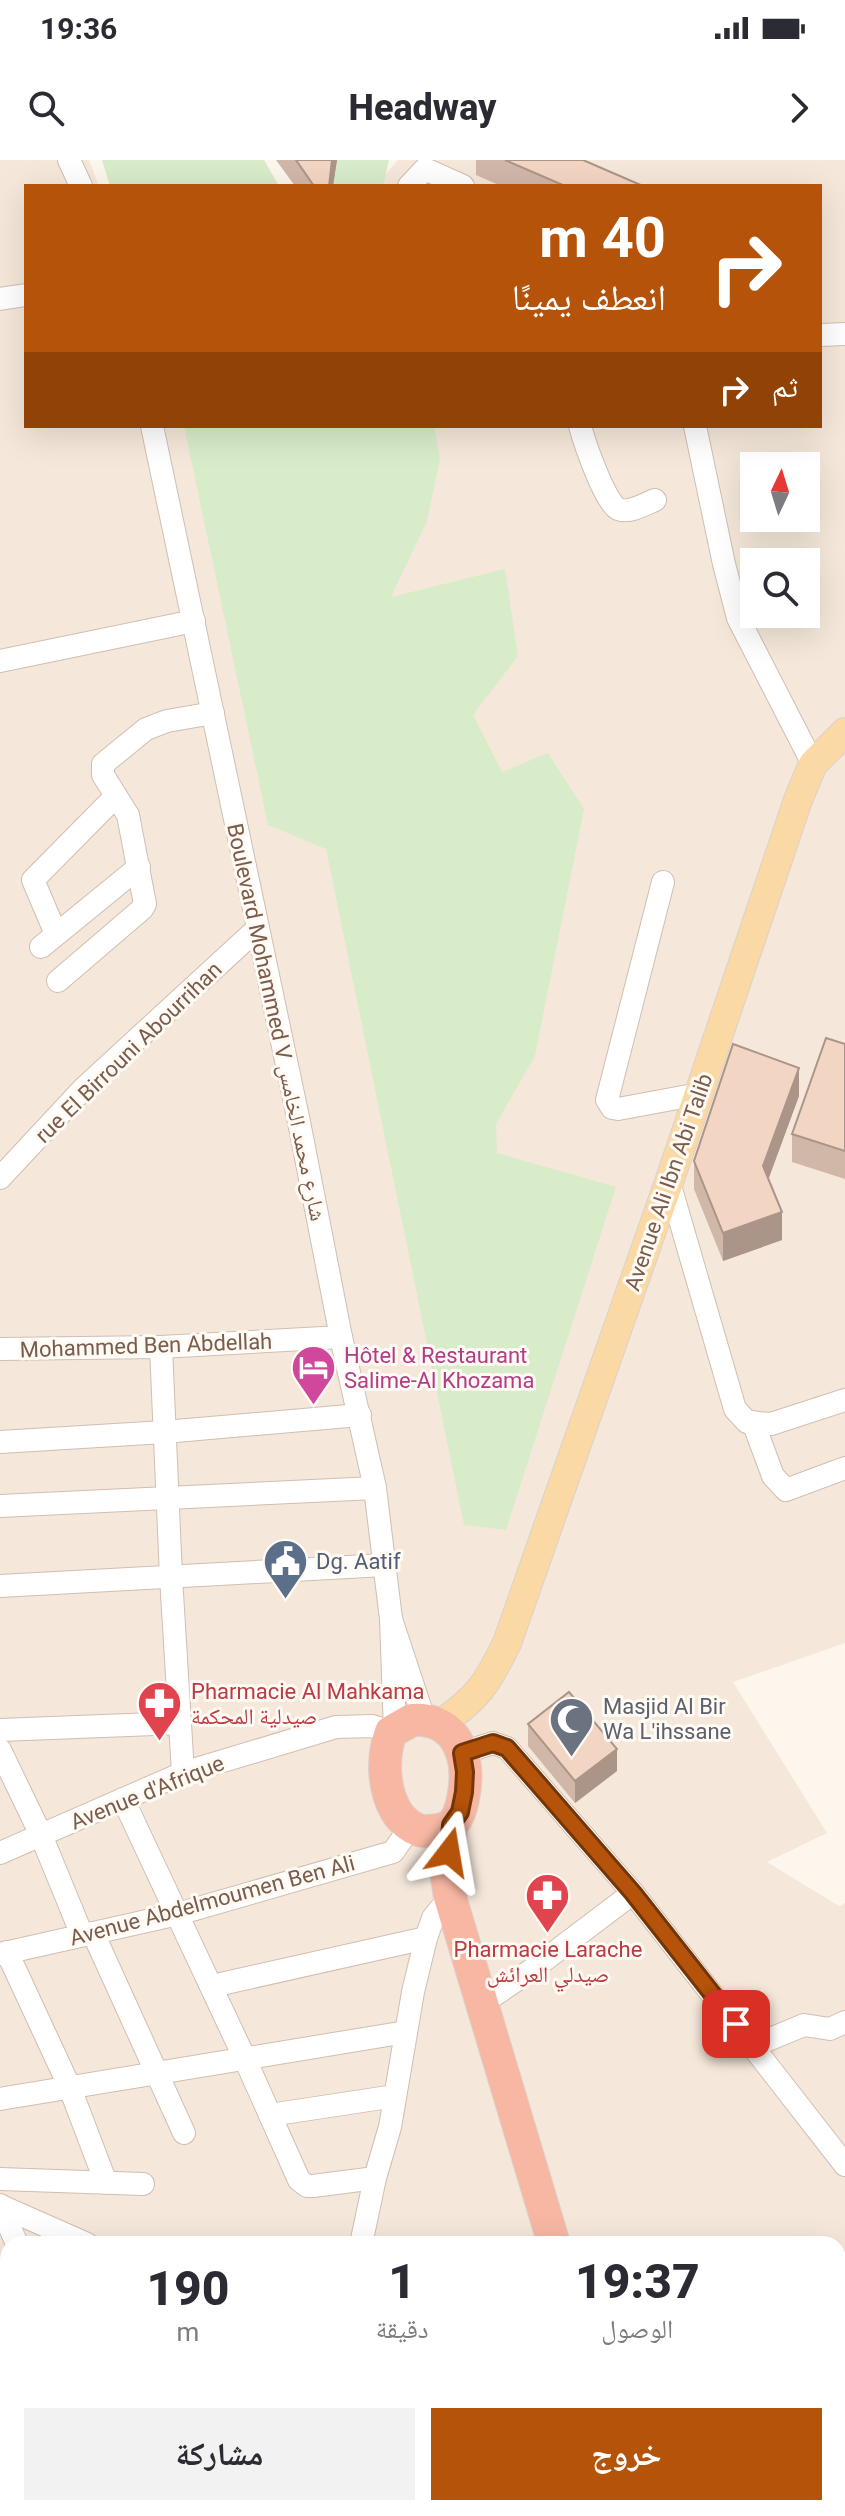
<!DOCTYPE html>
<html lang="ar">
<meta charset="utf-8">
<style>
:root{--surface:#fff;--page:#f2f2f3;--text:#2b2b33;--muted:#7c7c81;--accent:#b45309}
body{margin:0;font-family:Roboto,"Noto Naskh Arabic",sans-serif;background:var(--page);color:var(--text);direction:rtl;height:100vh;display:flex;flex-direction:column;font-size:30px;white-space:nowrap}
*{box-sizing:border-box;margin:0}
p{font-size:26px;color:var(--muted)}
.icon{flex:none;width:44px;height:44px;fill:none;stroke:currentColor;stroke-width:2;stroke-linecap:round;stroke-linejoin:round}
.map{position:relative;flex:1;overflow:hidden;direction:ltr}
.details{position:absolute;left:0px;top:2076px;width:846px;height:280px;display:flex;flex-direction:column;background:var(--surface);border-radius:24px 24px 0 0;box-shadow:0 8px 32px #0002;direction:rtl}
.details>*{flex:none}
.guide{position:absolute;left:24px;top:24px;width:798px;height:244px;border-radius:0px;box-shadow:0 8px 32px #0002;direction:rtl;background:#b45309;color:#fff;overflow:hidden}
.needle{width:52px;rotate:4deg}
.buttons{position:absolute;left:740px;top:292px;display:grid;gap:16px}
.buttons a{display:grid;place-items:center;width:80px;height:80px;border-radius:0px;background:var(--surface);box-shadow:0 8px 32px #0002;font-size:40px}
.pin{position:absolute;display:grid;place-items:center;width:68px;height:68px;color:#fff;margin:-34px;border-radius:16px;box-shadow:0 4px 12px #0006}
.me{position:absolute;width:88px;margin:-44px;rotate:14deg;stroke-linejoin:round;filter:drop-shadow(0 0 6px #0008)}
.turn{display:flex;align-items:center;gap:28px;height:168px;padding:0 24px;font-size:36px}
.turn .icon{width:104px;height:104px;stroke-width:2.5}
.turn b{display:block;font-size:56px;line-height:68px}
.then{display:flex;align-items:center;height:76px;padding:0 24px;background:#0003;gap:16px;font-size:30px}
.eta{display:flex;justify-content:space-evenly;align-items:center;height:136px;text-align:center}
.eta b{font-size:48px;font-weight:800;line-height:56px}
.cta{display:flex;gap:16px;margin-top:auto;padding:16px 24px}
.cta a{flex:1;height:92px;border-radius:0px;background:var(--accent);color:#fff;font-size:32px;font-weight:800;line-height:92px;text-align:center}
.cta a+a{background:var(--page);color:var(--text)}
.status{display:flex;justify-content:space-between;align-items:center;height:56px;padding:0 40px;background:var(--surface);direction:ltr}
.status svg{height:22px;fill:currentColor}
header{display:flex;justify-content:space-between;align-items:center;height:104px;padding:0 24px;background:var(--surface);font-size:36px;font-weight:800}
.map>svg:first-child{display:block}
.residential{fill:#f5e8da;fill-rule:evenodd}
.green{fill:#d8ecc9}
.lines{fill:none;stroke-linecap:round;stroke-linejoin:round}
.minor-casing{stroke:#d1beb0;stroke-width:24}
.major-casing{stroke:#dad1cd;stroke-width:30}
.highway-casing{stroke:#dad1cd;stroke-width:34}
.minor{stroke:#fff;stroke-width:22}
.major{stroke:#fbd9a5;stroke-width:28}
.highway{stroke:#f7b7a3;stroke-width:32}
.wall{fill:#d1b7a8}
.shaded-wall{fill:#aa9588}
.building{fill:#f3d5c3;stroke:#aa9588;stroke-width:2}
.route-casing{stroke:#753606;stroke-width:20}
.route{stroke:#b45309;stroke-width:14}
.labels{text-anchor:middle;stroke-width:6;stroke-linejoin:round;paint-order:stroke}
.street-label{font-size:22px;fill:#7a5c4d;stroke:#fffaf3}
.hotel-label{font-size:22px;fill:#b23c85;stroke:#fffaf3;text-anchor:start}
.service-label{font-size:22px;fill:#4e5e75;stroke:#fffaf3;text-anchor:start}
.health-label{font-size:22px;fill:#be3a42;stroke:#fffaf3;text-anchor:start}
.worship-label{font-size:22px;fill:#5b616d;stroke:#fffaf3;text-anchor:start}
</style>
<div class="status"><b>19:36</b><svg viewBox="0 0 49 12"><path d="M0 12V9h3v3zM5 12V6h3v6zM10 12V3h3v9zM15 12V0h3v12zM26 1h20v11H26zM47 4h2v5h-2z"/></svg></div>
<header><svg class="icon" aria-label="forward" viewBox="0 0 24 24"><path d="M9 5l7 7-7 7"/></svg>Headway<svg class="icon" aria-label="search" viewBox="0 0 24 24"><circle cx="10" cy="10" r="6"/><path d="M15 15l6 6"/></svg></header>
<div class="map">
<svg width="845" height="2356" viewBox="0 0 845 2356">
<rect width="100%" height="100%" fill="#fdf6ec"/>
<!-- residential -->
<path class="residential" d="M 0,0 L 89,0 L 99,26 L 26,26 L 26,266 L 820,266 L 820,26 L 375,26 L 398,0 L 845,0 L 845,1483 L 733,1522 L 827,1673 L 767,1702 L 839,1746 L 845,1743 L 845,2356 L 0,2356 ZM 754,306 L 806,306 L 806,358 L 754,358 ZM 754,402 L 806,402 L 806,454 L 754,454 ZM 8,2084 L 838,2084 L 838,2348 L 8,2348 Z"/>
<!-- green -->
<g class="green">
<path d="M 102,0 L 264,0 L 279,26 L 110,26 Z"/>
<path d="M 337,0 L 389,0 L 383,26 L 333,26 Z"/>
<path d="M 184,266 L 434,266 L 440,299 L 427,361 L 391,437 L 505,409 L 518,496 L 473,555 L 502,612 L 548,593 L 584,649 L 535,896 L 496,964 L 497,993 L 616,1027 L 506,1370 L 464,1365 L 326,689 L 268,665 Z"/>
</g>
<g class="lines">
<defs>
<g id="minor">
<path d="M 69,0 L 81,26"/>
<path d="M 409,26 L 425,9 L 463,26"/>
<path d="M 0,139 L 26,135"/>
<path d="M 820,175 L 845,174"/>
<path d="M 152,266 L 299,962 L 341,1177 L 375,1328 L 391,1459"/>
<path d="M 580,266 C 584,281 605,343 618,349 C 629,354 645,344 655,340"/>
<path d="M 695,266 L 724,404 L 738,458 L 813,604"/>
<path d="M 0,501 L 194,461"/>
<path d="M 663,722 L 607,940 L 612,948 L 618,949 L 699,934"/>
<path d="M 56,774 L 33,720 L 116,636"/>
<path d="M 41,787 L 139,707"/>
<path d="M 58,821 L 142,749 L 145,744 L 128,655 L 103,615 L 103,604 L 146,569 L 167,561 L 213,553"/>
<path d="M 0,1018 L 84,928 L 258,768"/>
<path d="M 669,1022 L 735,1249 L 747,1262 L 771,1264 L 845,1240"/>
<path d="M 161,1187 L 171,1417 L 183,1613"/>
<path d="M 0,1189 L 161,1187 L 341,1177"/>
<path d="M 753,1262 L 773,1316 L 786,1330 L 845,1308"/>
<path d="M 0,1282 L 164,1272 L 360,1255"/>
<path d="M 0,1346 L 375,1328"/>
<path d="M 0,1426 L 384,1405"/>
<path d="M 0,1570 L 180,1563"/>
<path d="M 395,1571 L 391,1459 L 424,1559"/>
<path d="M 0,1590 L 41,1675 L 82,1775"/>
<path d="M 462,1593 L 493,1583 L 507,1588 L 633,1733 L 845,2005"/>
<path d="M 123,1639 L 245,1899 L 299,2020 L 307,2026 L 313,2026 L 375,2018"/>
<path d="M 0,1693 L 183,1613 L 336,1567 L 372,1566 L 391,1572"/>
<path d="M 93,1773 L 184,1973"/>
<path d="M 7,1792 L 70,1928 L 106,2023"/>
<path d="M 0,1794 L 178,1754 L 393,1692 L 411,1666"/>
<path d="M 212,1826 L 426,1778"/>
<path d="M 481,1844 L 530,1811 L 633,1733"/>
<path d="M 753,1886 L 804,1865 L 830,1869 L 845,1862"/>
<path d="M 0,1939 L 406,1872"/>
<path d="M 270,1955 L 395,1936"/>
<path d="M 0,2019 L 143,2024"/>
<path d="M 0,2045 L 17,2084"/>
<path d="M 1,2046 L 87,2084"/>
<path d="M 361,2084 L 375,2018 L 390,1967 L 413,1832 L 426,1778 L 433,1758 L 450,1737"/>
<path d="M 0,2312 L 8,2316"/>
<path d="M 77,2348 L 95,2356"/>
<path d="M 146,2348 L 153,2356"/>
<path d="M 281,2348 L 300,2356"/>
</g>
<path id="major" d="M 440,1564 C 478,1538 487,1524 507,1483 L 669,1022 L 798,640 L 813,604 L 845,572"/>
<g id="highway">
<path d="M 412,1560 C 459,1557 471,1600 463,1639 C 461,1648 458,1660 450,1666 C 443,1670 433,1671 425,1671 C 414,1671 402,1661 396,1651 C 383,1628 382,1597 391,1572 Z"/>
<path d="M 451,1665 L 447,1718 L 450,1737 L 554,2084"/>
<path d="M 635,2348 L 638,2356"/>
</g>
</defs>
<!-- minor casing -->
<use href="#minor" class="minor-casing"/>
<!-- major casing -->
<use href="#major" class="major-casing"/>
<!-- highway casing -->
<use href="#highway" class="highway-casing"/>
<!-- minor -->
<use href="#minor" class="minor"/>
<!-- major -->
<use href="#major" class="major"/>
<!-- highway -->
<use href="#highway" class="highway"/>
</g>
<!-- wall -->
<g class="wall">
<path d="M 276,0 L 337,0 L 333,26 L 295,26 Z"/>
<path d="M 476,0 L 583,0 L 643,26 L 501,26 L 476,15 Z"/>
<path d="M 845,884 L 845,1019 L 792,1002 L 792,974 Z"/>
<path d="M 799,936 L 768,1019 L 782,1080 L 723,1101 L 694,1029 L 694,1001 Z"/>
<path d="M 528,1564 L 617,1611 L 575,1643 L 528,1586 Z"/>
</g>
<!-- shaded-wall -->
<g class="shaded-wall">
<path d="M 332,0 L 337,0 L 333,26 L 329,26 Z"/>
<path d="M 799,908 L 799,936 L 763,1034 L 763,1006 Z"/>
<path d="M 782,1052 L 782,1080 L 723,1101 L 723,1073 Z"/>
<path d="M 617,1589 L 617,1611 L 575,1643 L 575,1621 Z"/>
</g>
<!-- building -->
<g class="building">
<path d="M 296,0 L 332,0 L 329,26 L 314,26 Z"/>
<path d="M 505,0 L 583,0 L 643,26 L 565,26 Z"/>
<path d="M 826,878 L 845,884 L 845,991 L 792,974 Z"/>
<path d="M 733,884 L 799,908 L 763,1006 L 782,1052 L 723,1073 L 694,1001 Z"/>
<path d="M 569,1532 L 617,1589 L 575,1621 L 528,1564 Z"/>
</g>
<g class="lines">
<defs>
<path id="route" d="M 449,1692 L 451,1665 L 460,1652 L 464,1632 L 465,1612 L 462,1593 L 493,1583 L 507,1588 L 633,1733 L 736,1864"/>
</defs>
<!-- route casing -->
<use href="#route" class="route-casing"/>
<!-- route -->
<use href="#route" class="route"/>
</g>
<!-- icons -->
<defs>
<symbol id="hotel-pin" viewBox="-11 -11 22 30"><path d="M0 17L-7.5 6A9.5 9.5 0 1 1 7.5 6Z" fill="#d1479c" stroke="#fffaf3"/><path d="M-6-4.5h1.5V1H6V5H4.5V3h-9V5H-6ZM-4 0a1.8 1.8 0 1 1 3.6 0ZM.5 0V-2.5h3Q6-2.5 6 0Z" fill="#fff"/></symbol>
<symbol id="civic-pin" viewBox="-11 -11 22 30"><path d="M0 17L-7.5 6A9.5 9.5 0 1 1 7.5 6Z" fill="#5c6f8a" stroke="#fffaf3"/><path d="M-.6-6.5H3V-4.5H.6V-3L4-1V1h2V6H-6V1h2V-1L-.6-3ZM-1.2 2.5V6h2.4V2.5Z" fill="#fff"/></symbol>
<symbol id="pharmacy-pin" viewBox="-11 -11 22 30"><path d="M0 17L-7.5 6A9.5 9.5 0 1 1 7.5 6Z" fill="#e0444e" stroke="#fffaf3"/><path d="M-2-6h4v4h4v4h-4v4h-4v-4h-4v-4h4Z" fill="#fff"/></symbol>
<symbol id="mosque-pin" viewBox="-11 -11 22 30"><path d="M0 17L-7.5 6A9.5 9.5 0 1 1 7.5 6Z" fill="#6b7280" stroke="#fffaf3"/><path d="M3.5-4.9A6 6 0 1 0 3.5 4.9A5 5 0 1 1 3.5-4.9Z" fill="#fff"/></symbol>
</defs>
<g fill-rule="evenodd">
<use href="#hotel-pin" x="288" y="1182" width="51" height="69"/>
<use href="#civic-pin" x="260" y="1376" width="51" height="69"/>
<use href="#pharmacy-pin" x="134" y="1518" width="51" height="69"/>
<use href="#mosque-pin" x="546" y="1534" width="51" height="69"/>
<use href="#pharmacy-pin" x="522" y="1710" width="51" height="69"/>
</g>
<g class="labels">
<!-- street labels -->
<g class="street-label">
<text transform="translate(277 862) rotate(78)" y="8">Boulevard Mohammed V شارع محمد الخامس</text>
<text transform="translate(128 892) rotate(-44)" y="8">rue El Birrouni Abourrihan</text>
<text transform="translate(668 1022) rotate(-71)" y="8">Avenue Ali Ibn Abi Talib</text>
<text transform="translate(146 1185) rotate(-2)" y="8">Mohammed Ben Abdellah</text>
<text transform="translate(147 1632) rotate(-22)" y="8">Avenue d'Afrique</text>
<text transform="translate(212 1740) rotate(-15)" y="8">Avenue Abdelmoumen Ben Ali</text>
</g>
<!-- hotel labels -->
<g class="hotel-label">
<text x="344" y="1203">Hôtel &amp; Restaurant<tspan x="344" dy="25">Salime-Al Khozama</tspan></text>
</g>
<!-- service labels -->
<g class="service-label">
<text x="316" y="1409">Dg. Aatif</text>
</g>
<!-- health labels -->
<g class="health-label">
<text x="191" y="1539">Pharmacie Al Mahkama<tspan x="191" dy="25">صيدلية المحكمة</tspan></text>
<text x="548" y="1797" text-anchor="middle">Pharmacie Larache<tspan x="548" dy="25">صيدلي العرائش</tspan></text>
</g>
<!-- worship labels -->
<g class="worship-label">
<text x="603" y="1554">Masjid Al Bir<tspan x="603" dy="25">Wa L'ihssane</tspan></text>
</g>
</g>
</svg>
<div class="buttons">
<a><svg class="needle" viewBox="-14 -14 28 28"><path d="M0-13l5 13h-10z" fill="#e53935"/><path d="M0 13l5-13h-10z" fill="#7c7c81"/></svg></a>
<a><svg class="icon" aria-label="search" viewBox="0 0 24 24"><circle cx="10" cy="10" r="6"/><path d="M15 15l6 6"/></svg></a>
</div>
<div class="pin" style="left:736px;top:1864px;background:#d93025"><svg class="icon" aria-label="arrive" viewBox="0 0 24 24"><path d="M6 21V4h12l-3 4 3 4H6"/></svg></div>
<svg class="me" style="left:449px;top:1692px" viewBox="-20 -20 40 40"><path d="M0-17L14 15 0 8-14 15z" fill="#b45309" stroke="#fff" stroke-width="4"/></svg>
<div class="guide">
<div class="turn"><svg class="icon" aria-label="right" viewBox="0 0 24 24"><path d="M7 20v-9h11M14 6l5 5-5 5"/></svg><div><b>40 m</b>انعطف يمينًا</div></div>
<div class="then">ثم<svg class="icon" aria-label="right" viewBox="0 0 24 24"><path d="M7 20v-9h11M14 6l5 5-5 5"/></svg></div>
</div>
<section class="details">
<div class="eta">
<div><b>19:37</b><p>الوصول</p></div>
<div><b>1</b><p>دقيقة</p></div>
<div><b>190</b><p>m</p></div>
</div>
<div class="cta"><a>خروج</a><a>مشاركة</a></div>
</section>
</div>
